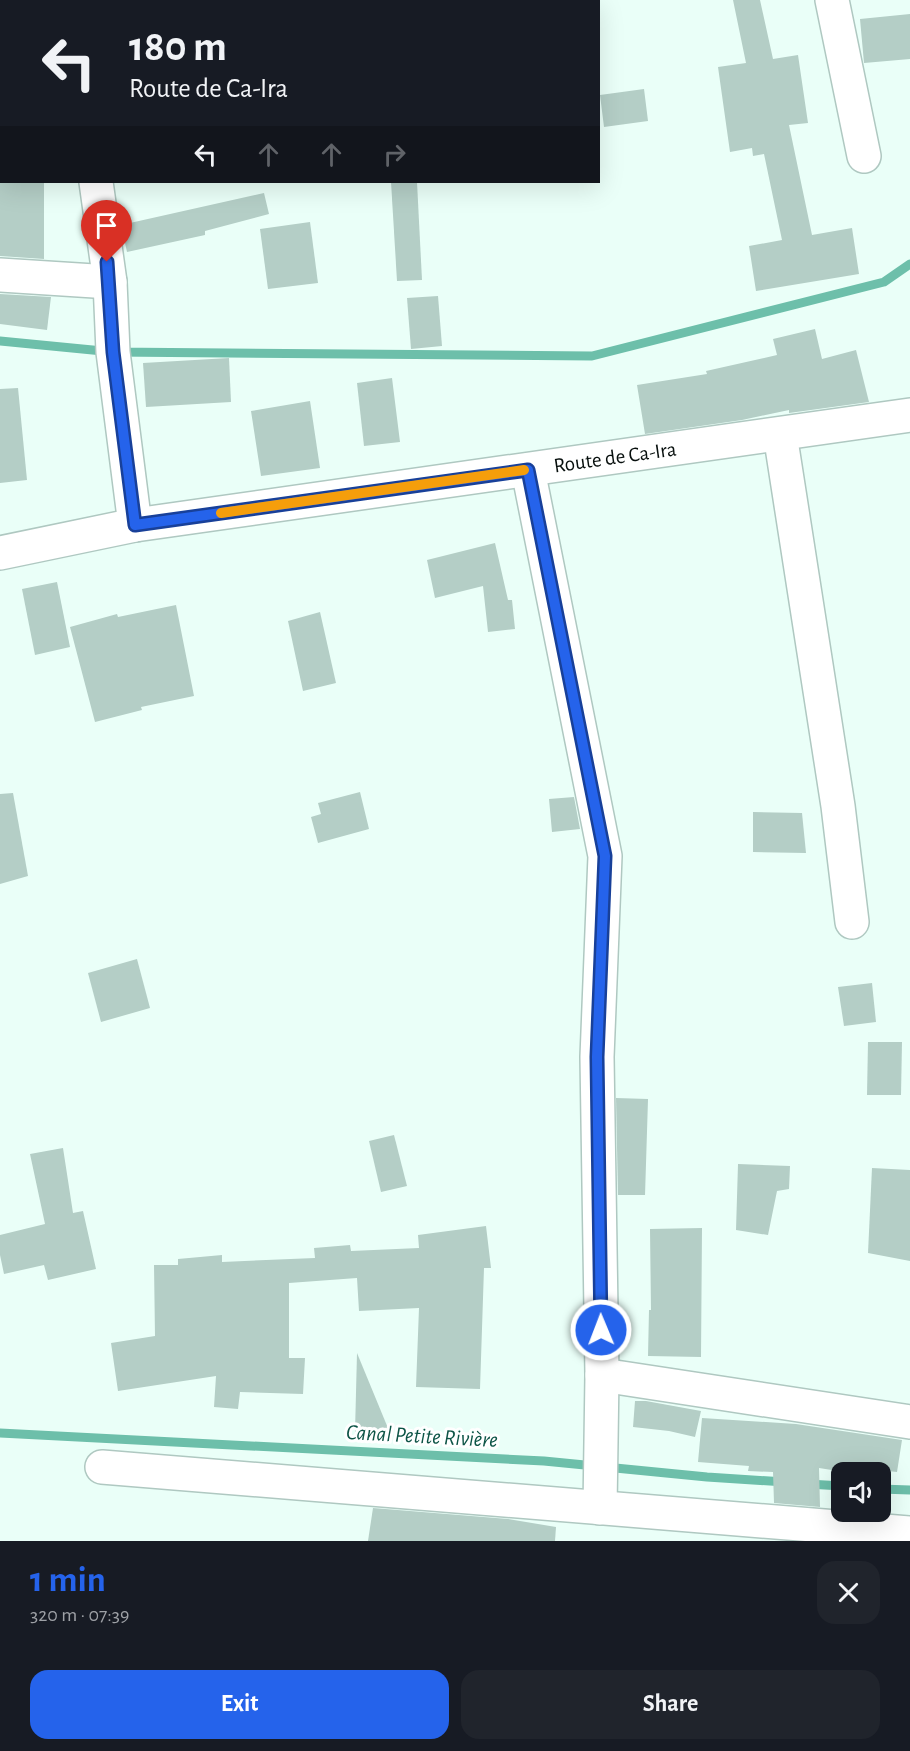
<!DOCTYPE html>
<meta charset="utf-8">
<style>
:root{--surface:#171b24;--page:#20242c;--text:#f1f3f6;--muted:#9ea1a6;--accent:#2563eb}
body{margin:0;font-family:"Alegreya Sans",sans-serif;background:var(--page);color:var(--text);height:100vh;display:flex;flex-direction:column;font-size:22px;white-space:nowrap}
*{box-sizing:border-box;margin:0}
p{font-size:20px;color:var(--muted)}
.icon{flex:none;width:33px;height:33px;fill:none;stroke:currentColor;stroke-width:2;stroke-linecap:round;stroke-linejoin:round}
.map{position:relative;height:1541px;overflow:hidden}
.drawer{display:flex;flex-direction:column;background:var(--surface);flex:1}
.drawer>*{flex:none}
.top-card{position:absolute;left:0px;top:0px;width:600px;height:183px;box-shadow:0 6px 24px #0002;background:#171b24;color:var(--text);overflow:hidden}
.buttons{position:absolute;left:831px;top:1462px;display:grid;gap:12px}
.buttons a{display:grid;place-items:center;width:60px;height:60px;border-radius:12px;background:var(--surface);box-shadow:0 6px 24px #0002;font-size:30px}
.pin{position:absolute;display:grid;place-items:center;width:51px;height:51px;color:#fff;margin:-62px -26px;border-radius:50% 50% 50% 0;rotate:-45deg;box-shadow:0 0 6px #0007}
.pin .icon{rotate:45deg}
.me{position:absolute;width:66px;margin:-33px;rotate:359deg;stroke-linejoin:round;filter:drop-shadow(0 0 4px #0008)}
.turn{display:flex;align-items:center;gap:21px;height:126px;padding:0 30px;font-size:27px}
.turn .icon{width:78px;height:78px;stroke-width:2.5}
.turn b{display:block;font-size:42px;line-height:51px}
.lanes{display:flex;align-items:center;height:57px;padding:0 30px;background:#0003;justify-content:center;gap:30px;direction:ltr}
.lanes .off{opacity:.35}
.round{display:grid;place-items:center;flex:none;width:63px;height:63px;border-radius:18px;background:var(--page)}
.overview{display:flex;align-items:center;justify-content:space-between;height:102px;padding:0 30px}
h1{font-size:36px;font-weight:600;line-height:45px;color:var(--accent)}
.action{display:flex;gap:12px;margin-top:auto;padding:12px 30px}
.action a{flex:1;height:69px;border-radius:18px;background:var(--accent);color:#fff;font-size:24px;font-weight:600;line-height:69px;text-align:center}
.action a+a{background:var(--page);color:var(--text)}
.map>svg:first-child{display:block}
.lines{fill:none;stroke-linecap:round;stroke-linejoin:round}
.stream{stroke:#6dbfaa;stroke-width:9}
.building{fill:#b4cec6}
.minor-casing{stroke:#afc8c1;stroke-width:36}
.minor{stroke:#fff;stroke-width:33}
.route-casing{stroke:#184099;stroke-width:15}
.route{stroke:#2563eb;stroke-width:10}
.slow{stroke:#f59e0b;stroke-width:10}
.labels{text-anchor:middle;stroke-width:6;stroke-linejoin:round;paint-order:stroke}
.street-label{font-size:21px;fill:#070f0d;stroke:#fff}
.water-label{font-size:22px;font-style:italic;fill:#0d5446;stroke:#fff}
</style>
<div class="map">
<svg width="910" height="1541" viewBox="0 0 910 1541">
<rect width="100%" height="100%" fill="#eafff8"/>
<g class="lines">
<!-- stream -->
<g class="stream">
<path d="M 0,341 L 113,352 L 592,356 L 884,282 L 910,264"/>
<path d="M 0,1433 L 544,1461 L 707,1477 L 785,1482"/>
<path d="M 808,1484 L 842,1486"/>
<path d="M 880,1489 L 910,1490"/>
</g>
</g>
<!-- building -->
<g class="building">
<path d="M 733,0 L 760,0 L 773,59 L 798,55 L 808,123 L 789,125 L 812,235 L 852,228 L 859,274 L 756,291 L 749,246 L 782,240 L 764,154 L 753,156 L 752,148 L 730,152 L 718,67 L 746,63 Z"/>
<path d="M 910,14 L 910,59 L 864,63 L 860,19 Z"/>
<path d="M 644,89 L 648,121 L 604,127 L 600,95 Z"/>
<path d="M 0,182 L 44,182 L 44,259 L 0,256 Z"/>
<path d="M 391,182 L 417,182 L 422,280 L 397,281 Z"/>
<path d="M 264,193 L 269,214 L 205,231 L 205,235 L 127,252 L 121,225 Z"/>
<path d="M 310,222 L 318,283 L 268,289 L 260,229 Z"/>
<path d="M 0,294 L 51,297 L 47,330 L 0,324 Z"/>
<path d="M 438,296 L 442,346 L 411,349 L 407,298 Z"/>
<path d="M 815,329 L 822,359 L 856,350 L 869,402 L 789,413 L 789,410 L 742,420 L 645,434 L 637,385 L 707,374 L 706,371 L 777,355 L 773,339 Z"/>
<path d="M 229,358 L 231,402 L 146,407 L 143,363 Z"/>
<path d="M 392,378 L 400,442 L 364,446 L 357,383 Z"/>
<path d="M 18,388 L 27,480 L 0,483 L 0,389 Z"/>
<path d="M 310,401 L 320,468 L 261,476 L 251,411 Z"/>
<path d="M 495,543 L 508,600 L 512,600 L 515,629 L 488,632 L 483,586 L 435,598 L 427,560 Z"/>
<path d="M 57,582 L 70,647 L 35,655 L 22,589 Z"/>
<path d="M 176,605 L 194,696 L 141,707 L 142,710 L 95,722 L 70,627 L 117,614 L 118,617 Z"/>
<path d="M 320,612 L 336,683 L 303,691 L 288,621 Z"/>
<path d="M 360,792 L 369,829 L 318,843 L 311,817 L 321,814 L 318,803 Z"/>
<path d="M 13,793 L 28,876 L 0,884 L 0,794 Z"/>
<path d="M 574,797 L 580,829 L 552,832 L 549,799 Z"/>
<path d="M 753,812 L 802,813 L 806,853 L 753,852 Z"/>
<path d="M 137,959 L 150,1008 L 101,1022 L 88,973 Z"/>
<path d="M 872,983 L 876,1022 L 844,1026 L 838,987 Z"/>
<path d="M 868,1042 L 902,1042 L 901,1095 L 867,1095 Z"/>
<path d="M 616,1098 L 648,1099 L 645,1195 L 618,1195 Z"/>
<path d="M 394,1135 L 407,1186 L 381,1192 L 369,1141 Z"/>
<path d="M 63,1148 L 73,1213 L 83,1211 L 96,1269 L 48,1280 L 44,1265 L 4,1274 L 0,1255 L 0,1235 L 45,1224 L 30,1154 Z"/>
<path d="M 738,1164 L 790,1166 L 789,1189 L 777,1191 L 768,1235 L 736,1230 Z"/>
<path d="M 872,1168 L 910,1170 L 910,1261 L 868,1253 Z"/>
<path d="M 486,1226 L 491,1268 L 484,1268 L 480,1389 L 416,1387 L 419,1308 L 359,1311 L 357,1278 L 289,1283 L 289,1358 L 305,1358 L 303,1394 L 240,1392 L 238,1409 L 214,1407 L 216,1376 L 118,1391 L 111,1343 L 155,1336 L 154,1265 L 178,1265 L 178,1259 L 222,1255 L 222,1262 L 315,1258 L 314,1248 L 350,1245 L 351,1251 L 419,1248 L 418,1235 Z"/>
<path d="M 702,1228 L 701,1357 L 648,1356 L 649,1310 L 651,1310 L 650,1229 Z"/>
<path d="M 357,1353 L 390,1433 L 355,1432 Z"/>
<path d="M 635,1401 L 646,1401 L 701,1411 L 695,1437 L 669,1431 L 633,1427 Z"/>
<path d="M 702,1418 L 796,1424 L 902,1440 L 897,1472 L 853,1467 L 851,1473 L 819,1468 L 820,1507 L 774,1503 L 773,1472 L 748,1471 L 749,1466 L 698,1462 Z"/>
<path d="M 373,1508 L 508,1519 L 556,1527 L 555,1541 L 368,1541 Z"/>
</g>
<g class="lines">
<defs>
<g id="minor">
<path d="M 68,0 L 68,2"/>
<path d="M 832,0 L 864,156"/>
<path d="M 408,2 L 421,0"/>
<path d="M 96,182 L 110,282 L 113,352 L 135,525"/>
<path d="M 0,275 L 110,282"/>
<path d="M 780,434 L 838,806 L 852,922"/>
<path d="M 528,470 L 605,856 L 597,1057 L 602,1375 L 600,1508"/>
<path d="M 0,553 L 135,525 L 910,415"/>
<path d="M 602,1375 L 910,1422"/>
<path d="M 102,1467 L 910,1533"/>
</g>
</defs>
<!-- minor casing -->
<use href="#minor" class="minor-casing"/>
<!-- minor -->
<use href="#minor" class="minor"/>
</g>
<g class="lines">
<defs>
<path id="route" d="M 107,262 L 113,352 L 135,525 L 528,470 L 605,856 L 597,1057 L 601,1330"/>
</defs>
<!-- route casing -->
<use href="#route" class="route-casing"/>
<!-- route -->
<use href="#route" class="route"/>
<!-- slow -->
<path class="slow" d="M 221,513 L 524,470"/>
</g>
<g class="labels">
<!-- street labels -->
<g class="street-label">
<text transform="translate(615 457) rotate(-8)" y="7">Route de Ca-Ira</text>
</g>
<!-- water labels -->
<g class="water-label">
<text transform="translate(422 1435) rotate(3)" y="8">Canal Petite Rivière</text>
</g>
</g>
</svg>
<div class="buttons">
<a><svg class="icon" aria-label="sound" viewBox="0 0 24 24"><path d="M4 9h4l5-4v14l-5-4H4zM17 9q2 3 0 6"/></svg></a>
</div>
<div class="pin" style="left:107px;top:262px;background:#d93025"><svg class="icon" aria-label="arrive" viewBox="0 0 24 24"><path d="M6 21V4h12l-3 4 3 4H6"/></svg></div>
<svg class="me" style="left:601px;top:1330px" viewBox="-20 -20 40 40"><circle r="17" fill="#2563eb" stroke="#fff" stroke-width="3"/><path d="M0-11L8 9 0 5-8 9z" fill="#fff"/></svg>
<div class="top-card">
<div class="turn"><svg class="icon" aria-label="left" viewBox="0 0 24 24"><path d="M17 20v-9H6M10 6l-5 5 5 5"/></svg><div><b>180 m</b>Route de Ca-Ira</div></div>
<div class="lanes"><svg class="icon" aria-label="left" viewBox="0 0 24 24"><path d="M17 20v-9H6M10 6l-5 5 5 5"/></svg><svg class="icon off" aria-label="ahead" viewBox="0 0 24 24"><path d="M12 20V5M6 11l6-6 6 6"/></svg><svg class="icon off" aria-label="ahead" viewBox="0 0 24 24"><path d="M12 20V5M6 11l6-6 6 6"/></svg><svg class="icon off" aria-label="right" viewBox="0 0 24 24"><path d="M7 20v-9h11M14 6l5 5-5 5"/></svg></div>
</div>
</div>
<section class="drawer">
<div class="overview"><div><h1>1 min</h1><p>320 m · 07:39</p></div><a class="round"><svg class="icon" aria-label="close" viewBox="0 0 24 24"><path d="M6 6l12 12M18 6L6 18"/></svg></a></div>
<div class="action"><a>Exit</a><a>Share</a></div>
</section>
